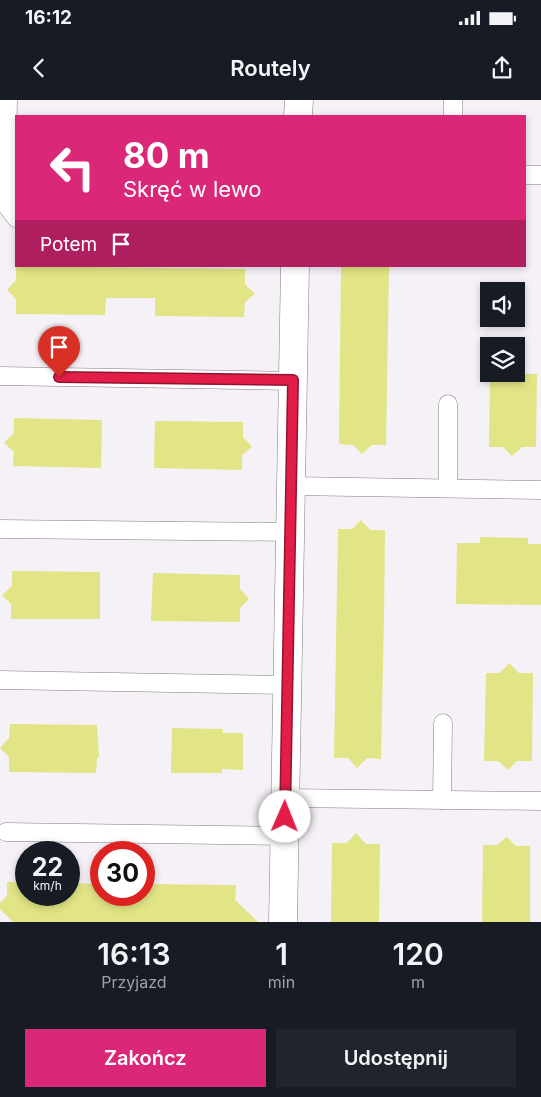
<!DOCTYPE html>
<html lang="pl">
<meta charset="utf-8">
<style>
:root{--surface:#171b24;--page:#20242c;--text:#f1f3f6;--muted:#9ea1a6;--accent:#db2777}
body{margin:0;font-family:Inter,sans-serif;background:var(--page);color:var(--text);height:100vh;display:flex;flex-direction:column;font-size:19px;white-space:nowrap}
*{box-sizing:border-box;margin:0}
p{font-size:16px;color:var(--muted)}
.icon{flex:none;width:28px;height:28px;fill:none;stroke:currentColor;stroke-width:2;stroke-linecap:round;stroke-linejoin:round}
.map{position:relative;height:822px;overflow:hidden}
.panel{display:flex;flex-direction:column;background:var(--surface);flex:1}
.panel>*{flex:none}
.top-card{position:absolute;left:15px;top:15px;width:511px;height:152px;border-radius:0px;box-shadow:0 2px 8px #0003;background:#db2777;color:#fff;overflow:hidden}
.fabs{position:absolute;left:480px;top:182px;display:grid;gap:10px}
.fabs a{display:grid;place-items:center;width:45px;height:45px;border-radius:0px;background:var(--surface);box-shadow:0 2px 8px #0003;font-size:25px}
.speed{position:absolute;left:15px;top:741px;display:flex;gap:10px;font-size:25px;font-weight:700;text-align:center}
.speed>*{display:grid;place-content:center;width:65px;height:65px;border-radius:50%;background:var(--surface);box-shadow:0 2px 8px #0003;line-height:1}
.speed small{font-size:12px;font-weight:400}
.speed .limit{border:8px solid #d22;background:#fff;color:#111}
.pin{position:absolute;display:grid;place-items:center;width:42px;height:42px;color:#fff;margin:-51px -21px;border-radius:50% 50% 50% 0;rotate:-45deg;box-shadow:0 0 5px #0007}
.pin .icon{rotate:45deg}
.me{position:absolute;width:55px;margin:-28px;rotate:1deg;stroke-linejoin:round;filter:drop-shadow(0 0 4px #0008)}
.turn{display:flex;align-items:center;gap:18px;height:105px;padding:0 25px;font-size:22px}
.turn .icon{width:65px;height:65px;stroke-width:2.5}
.turn b{display:block;font-size:35px;line-height:42px}
.then{display:flex;align-items:center;height:48px;padding:0 25px;background:#0003;gap:10px;font-size:19px}
.eta{display:flex;justify-content:space-evenly;align-items:center;height:85px;text-align:center}
.eta b{font-size:30px;font-weight:600;line-height:35px}
.button{display:flex;gap:10px;margin-top:auto;padding:10px 25px}
.button a{flex:1;height:58px;border-radius:0px;background:var(--accent);color:#fff;font-size:20px;font-weight:600;line-height:58px;text-align:center}
.button a+a{background:var(--page);color:var(--text)}
.status{display:flex;justify-content:space-between;align-items:center;height:35px;padding:0 25px;background:var(--surface);direction:ltr}
.status svg{height:14px;fill:currentColor}
header{display:flex;justify-content:space-between;align-items:center;height:65px;padding:0 25px;background:var(--surface);font-size:22px;font-weight:600}
.map>svg:first-child{display:block}
.building{fill:#e2e585}
.lines{fill:none;stroke-linecap:round;stroke-linejoin:round}
.lane-casing{stroke:#827c82;stroke-width:19}
.street-casing{stroke:#827c82;stroke-width:29}
.lane{stroke:#fff;stroke-width:18}
.street{stroke:#fff;stroke-width:28}
.route-casing{stroke:#92132f;stroke-width:12}
.route{stroke:#e11d48;stroke-width:9}
</style>
<div class="status"><b>16:12</b><svg viewBox="0 0 49 12"><path d="M0 12V9h3v3zM5 12V6h3v6zM10 12V3h3v9zM15 12V0h3v12zM26 1h20v11H26zM47 4h2v5h-2z"/></svg></div>
<header><svg class="icon" aria-label="back" viewBox="0 0 24 24"><path d="M15 5l-7 7 7 7"/></svg>Routely<svg class="icon" aria-label="share" viewBox="0 0 24 24"><path d="M12 15V3M7 8l5-5 5 5M5 13v7h14v-7"/></svg></header>
<div class="map">
<svg width="541" height="822" viewBox="0 0 541 822">
<rect width="100%" height="100%" fill="#f6f0f7"/>
<!-- building -->
<g class="building">
<path d="M 16,166 L 245,169 L 245,184 L 255,194 L 245,202 L 244,217 L 155,216 L 155,198 L 106,198 L 105,215 L 16,214 L 16,199 L 7,190 L 16,180 Z"/>
<path d="M 341,166 L 389,166 L 386,345 L 372,345 L 362,354 L 353,345 L 339,344 Z"/>
<path d="M 490,274 L 537,274 L 536,347 L 522,347 L 512,356 L 503,347 L 489,347 Z"/>
<path d="M 14,318 L 102,320 L 101,368 L 13,366 L 14,352 L 4,343 L 14,333 Z"/>
<path d="M 155,321 L 243,322 L 243,337 L 252,347 L 242,355 L 242,370 L 154,368 Z"/>
<path d="M 361,420 L 370,430 L 385,430 L 384,518 L 381,659 L 367,658 L 357,668 L 348,658 L 334,658 L 336,544 L 338,429 L 352,429 Z"/>
<path d="M 480,437 L 528,438 L 528,444 L 541,444 L 541,505 L 456,504 L 457,443 L 480,443 Z"/>
<path d="M 12,471 L 100,472 L 100,519 L 11,519 L 11,504 L 2,495 L 12,486 Z"/>
<path d="M 153,473 L 240,475 L 240,489 L 249,499 L 240,508 L 240,522 L 151,521 Z"/>
<path d="M 509,563 L 519,573 L 533,573 L 532,661 L 517,661 L 508,670 L 498,661 L 484,661 L 486,573 L 500,573 Z"/>
<path d="M 10,624 L 97,625 L 99,656 L 97,658 L 96,673 L 9,672 L 9,657 L 0,648 L 9,638 Z"/>
<path d="M 172,628 L 223,629 L 223,633 L 243,633 L 243,670 L 222,669 L 222,673 L 171,673 Z"/>
<path d="M 356,733 L 366,744 L 380,744 L 379,822 L 331,822 L 332,743 L 347,743 Z"/>
<path d="M 507,737 L 516,746 L 530,746 L 530,822 L 482,822 L 483,745 L 497,745 Z"/>
<path d="M 7,782 L 26,782 L 26,795 L 69,795 L 69,783 L 101,784 L 101,795 L 144,795 L 144,784 L 236,785 L 235,800 L 258,822 L 13,822 L 0,809 L 0,803 L 7,796 Z"/>
</g>
<g class="lines">
<defs>
<g id="lane">
<path d="M 8,0 L 6,89 L 7,106 L 16,118"/>
<path d="M 453,16 L 453,0"/>
<path d="M 525,75 L 541,75"/>
<path d="M 0,276 L 293,281"/>
<path d="M 291,386 L 541,390"/>
<path d="M 448,388 L 448,304"/>
<path d="M 0,429 L 291,432"/>
<path d="M 0,580 L 288,585"/>
<path d="M 286,698 L 541,701"/>
<path d="M 442,700 L 443,623"/>
<path d="M 6,732 L 285,736"/>
</g>
<g id="street">
<path d="M 298,16 L 299,0"/>
<path d="M 283,822 L 295,166"/>
</g>
</defs>
<!-- lane casing -->
<use href="#lane" class="lane-casing"/>
<!-- street casing -->
<use href="#street" class="street-casing"/>
<!-- lane -->
<use href="#lane" class="lane"/>
<!-- street -->
<use href="#street" class="street"/>
</g>
<g class="lines">
<defs>
<path id="route" d="M 59,277 L 293,280 L 285,717"/>
</defs>
<!-- route casing -->
<use href="#route" class="route-casing"/>
<!-- route -->
<use href="#route" class="route"/>
</g>
</svg>
<div class="fabs">
<a><svg class="icon" aria-label="sound" viewBox="0 0 24 24"><path d="M4 9h4l5-4v14l-5-4H4zM17 9q2 3 0 6"/></svg></a>
<a><svg class="icon" aria-label="layers" viewBox="0 0 24 24"><path d="M12 4l9 5-9 5-9-5zM3 14l9 5 9-5"/></svg></a>
</div>
<div class="speed"><div>22<small>km/h</small></div><div class="limit">30</div></div>
<div class="pin" style="left:59px;top:277px;background:#d93025"><svg class="icon" aria-label="arrive" viewBox="0 0 24 24"><path d="M6 21V4h12l-3 4 3 4H6"/></svg></div>
<svg class="me" style="left:285px;top:717px" viewBox="-20 -20 40 40"><circle r="19" fill="#fff"/><path d="M0-13L10 11 0 6-10 11z" fill="#e11d48"/></svg>
<div class="top-card">
<div class="turn"><svg class="icon" aria-label="left" viewBox="0 0 24 24"><path d="M17 20v-9H6M10 6l-5 5 5 5"/></svg><div><b>80 m</b>Skręć w lewo</div></div>
<div class="then">Potem<svg class="icon" aria-label="arrive" viewBox="0 0 24 24"><path d="M6 21V4h12l-3 4 3 4H6"/></svg></div>
</div>
</div>
<section class="panel">
<div class="eta">
<div><b>16:13</b><p>Przyjazd</p></div>
<div><b>1</b><p>min</p></div>
<div><b>120</b><p>m</p></div>
</div>
<div class="button"><a>Zakończ</a><a>Udostępnij</a></div>
</section>
